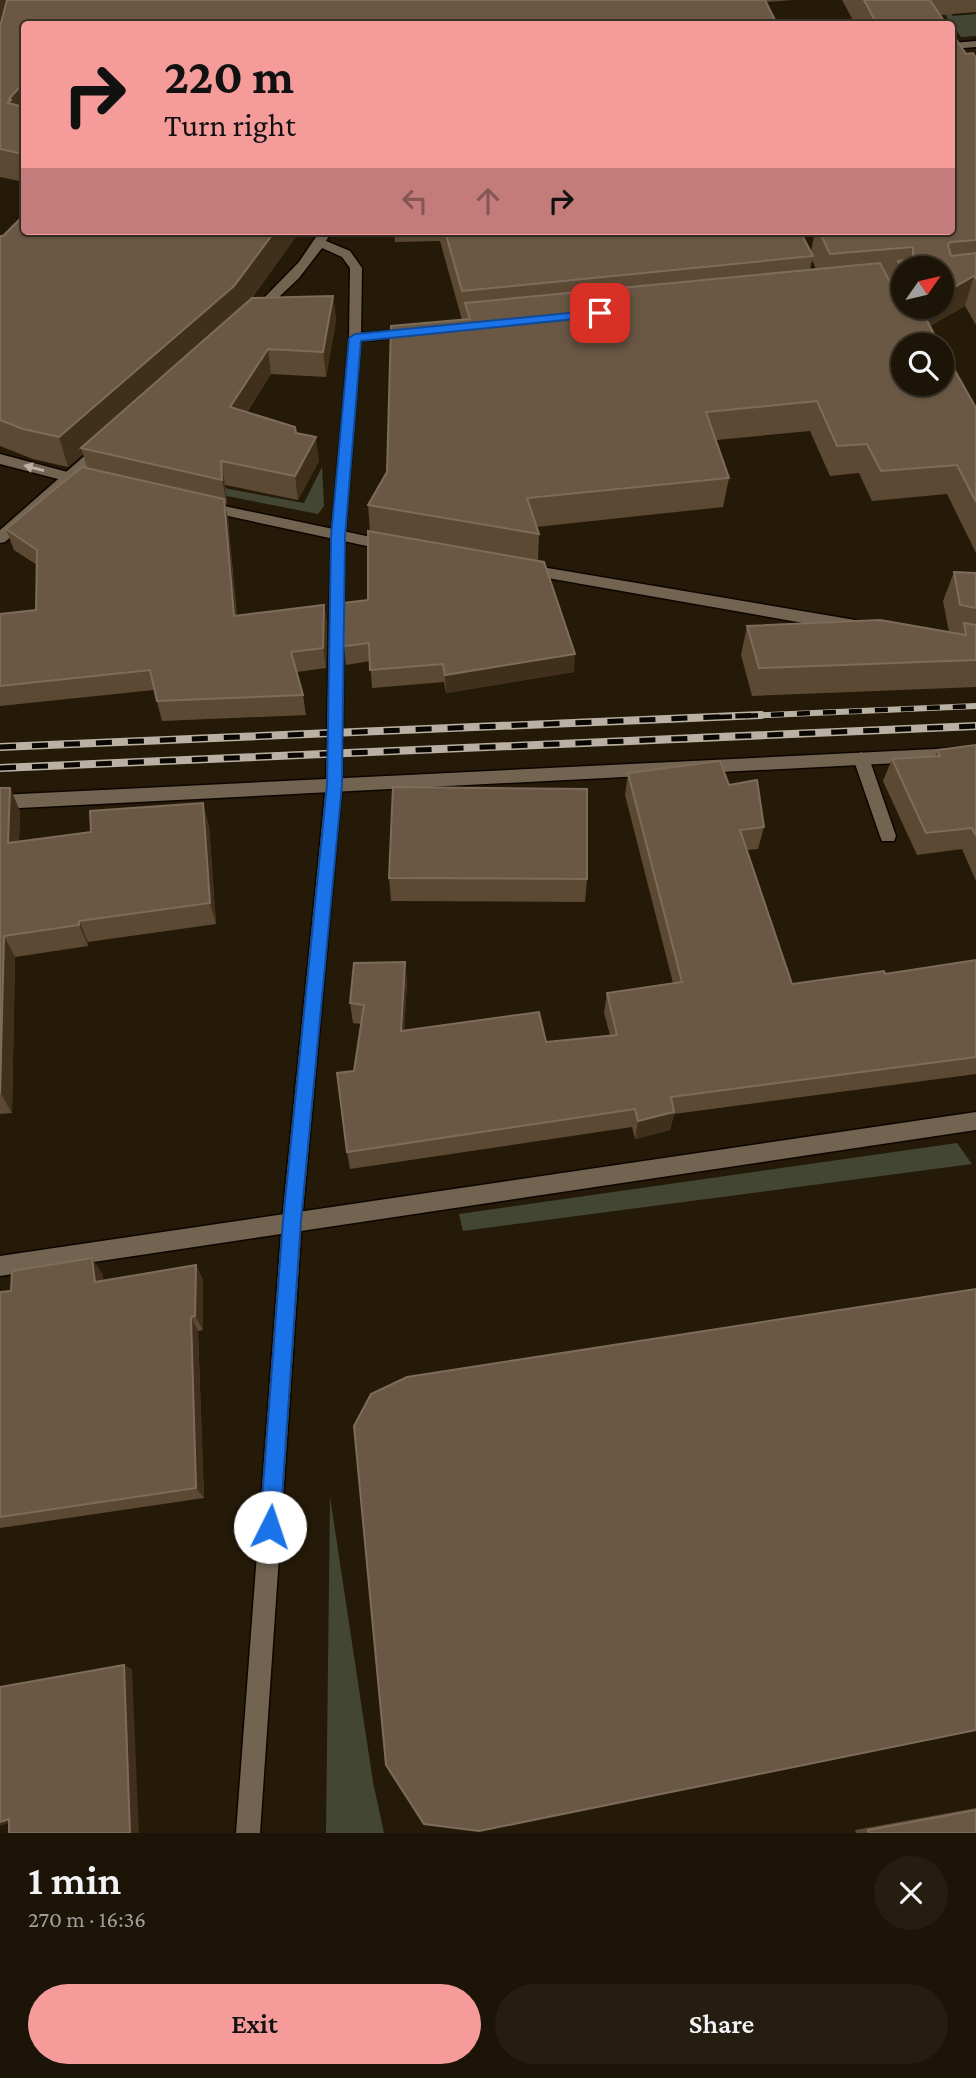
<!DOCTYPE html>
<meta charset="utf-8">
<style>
:root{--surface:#1c1406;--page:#251d10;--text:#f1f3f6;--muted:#a09e9b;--line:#3a3328;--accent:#f59b9a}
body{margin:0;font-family:"Crimson Pro",serif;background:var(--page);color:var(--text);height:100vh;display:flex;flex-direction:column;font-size:26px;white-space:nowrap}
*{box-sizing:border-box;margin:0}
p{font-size:23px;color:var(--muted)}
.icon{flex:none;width:38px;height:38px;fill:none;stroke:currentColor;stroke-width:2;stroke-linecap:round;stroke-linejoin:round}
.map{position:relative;height:1833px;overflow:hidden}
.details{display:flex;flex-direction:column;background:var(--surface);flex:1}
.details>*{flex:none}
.banner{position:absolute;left:21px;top:21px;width:934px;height:214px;border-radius:7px;box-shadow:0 2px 5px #0004,0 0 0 2px var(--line);background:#f59b9a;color:#111;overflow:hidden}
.needle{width:46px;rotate:56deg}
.fabs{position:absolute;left:891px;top:256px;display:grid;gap:14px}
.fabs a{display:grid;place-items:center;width:63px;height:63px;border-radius:50%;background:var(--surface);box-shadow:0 2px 5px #0004,0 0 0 2px var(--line);font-size:35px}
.pin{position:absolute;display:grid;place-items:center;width:60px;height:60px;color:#fff;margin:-30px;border-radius:14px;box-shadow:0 4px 10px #0006}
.me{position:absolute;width:77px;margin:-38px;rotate:4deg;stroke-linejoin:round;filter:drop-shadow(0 0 5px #0008)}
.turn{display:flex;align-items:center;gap:24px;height:147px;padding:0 28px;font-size:32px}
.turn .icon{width:91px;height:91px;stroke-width:2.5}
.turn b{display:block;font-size:49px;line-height:60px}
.lanes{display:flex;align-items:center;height:66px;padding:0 28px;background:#0003;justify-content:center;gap:35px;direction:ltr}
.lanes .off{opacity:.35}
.round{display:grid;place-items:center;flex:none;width:74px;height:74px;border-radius:37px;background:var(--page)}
.head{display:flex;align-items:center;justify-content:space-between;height:119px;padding:0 28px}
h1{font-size:42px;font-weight:600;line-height:52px}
.action{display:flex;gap:14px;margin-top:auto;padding:14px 28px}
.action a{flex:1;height:80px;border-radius:42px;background:var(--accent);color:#111;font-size:28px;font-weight:600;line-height:80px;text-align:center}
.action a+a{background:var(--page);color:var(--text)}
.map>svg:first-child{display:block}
.green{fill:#424633}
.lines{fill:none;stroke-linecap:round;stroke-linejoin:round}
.lane-casing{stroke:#0e0500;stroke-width:3}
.street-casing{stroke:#0e0500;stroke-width:3}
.secondary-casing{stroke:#0e0500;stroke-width:3}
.lane{fill:#726451;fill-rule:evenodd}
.street{fill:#726451;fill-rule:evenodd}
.secondary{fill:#726451;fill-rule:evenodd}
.rail-far1-casing{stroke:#b9b1a4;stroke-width:6}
.rail-casing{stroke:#b9b1a4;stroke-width:8}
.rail-far1{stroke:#0a0602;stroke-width:4.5;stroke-dasharray:13;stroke-linecap:butt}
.rail{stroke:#0a0602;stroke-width:5;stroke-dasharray:16;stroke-linecap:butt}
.wall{fill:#5c4934;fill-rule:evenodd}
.shaded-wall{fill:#40301b}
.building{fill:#6a5844;stroke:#7d6c5a;stroke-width:2}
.oneway{fill:#bab0a2}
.route{fill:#1a73e8;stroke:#114b97;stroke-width:2}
</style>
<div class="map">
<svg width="976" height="1833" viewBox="0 0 976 1833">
<rect width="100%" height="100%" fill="#251a08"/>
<!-- green -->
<g class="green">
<path d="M 935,0 L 941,0 L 953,16 L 976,14 L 976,36 L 961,37 Z"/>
<path d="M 322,467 L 324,506 L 318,514 L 119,475 L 122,469 L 304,503 Z"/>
<path d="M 957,1143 L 972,1164 L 463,1231 L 459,1214 Z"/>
<path d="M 330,1497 L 373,1782 L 384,1833 L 326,1833 Z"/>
</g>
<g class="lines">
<defs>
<path id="lane" d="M 861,752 L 869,758 L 896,836 L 894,841 L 882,841 L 880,836 L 853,758 Z"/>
<g id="street">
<path d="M 976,41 L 976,47 L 952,49 L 952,43 Z"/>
<path d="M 414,328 L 420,332 L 419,335 L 355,342 L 349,338 L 355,334 Z"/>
<path d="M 0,454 L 90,478 L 92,481 L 85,486 L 0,464 Z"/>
<path d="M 205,502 L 390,541 L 397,546 L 390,551 L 200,510 L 198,507 Z"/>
<path d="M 524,564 L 855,620 L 863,626 L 855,632 L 519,573 L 517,569 L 519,565 Z"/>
<path d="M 976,747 L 976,759 L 0,809 L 0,795 Z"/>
<path d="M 976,1112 L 976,1130 L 0,1276 L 0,1256 Z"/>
</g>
<g id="secondary">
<path d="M 320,231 L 332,231 L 326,241 L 350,251 L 362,268 L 361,338 L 345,537 L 342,785 L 302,1221 L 260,1833 L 236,1833 L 282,1221 L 326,785 L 331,537 L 349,338 L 350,268 L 342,257 L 322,248 L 299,278 L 259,316 L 255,317 L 249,313 L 299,262 Z"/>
<path d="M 103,442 L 108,444 L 108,450 L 5,542 L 0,543 L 0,530 L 98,444 Z"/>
</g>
</defs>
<!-- lane casing -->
<use href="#lane" class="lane-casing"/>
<!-- street casing -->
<use href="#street" class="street-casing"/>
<!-- secondary casing -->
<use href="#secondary" class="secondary-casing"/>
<!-- lane -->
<use href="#lane" class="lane"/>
<!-- street -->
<use href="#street" class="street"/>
<!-- secondary -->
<use href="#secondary" class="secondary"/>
<defs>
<path id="rail-far1" d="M 719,717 L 976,706"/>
<g id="rail">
<path d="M 0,747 L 761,715"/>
<path d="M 0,768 L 976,726"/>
</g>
</defs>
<!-- rail-far1 casing -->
<use href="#rail-far1" class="rail-far1-casing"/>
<!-- rail casing -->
<use href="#rail" class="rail-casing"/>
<!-- rail-far1 -->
<use href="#rail-far1" class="rail-far1"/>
<!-- rail -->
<use href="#rail" class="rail"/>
</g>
<!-- wall -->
<g class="wall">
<path d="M 0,0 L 793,0 L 766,2 L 24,24 L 24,182 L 0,177 Z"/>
<path d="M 842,0 L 976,0 L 976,12 L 940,15 L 946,24 L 855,24 Z"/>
<path d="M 966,54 L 976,58 L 976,325 L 965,306 L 930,326 L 903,345 L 976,408 L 976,553 L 947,494 L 872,501 L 859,473 L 830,476 L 810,431 L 716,440 L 729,478 L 723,507 L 536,527 L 539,534 L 538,561 L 574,672 L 446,693 L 444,682 L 372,688 L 370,661 L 346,665 L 344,646 L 368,600 L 370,532 L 368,505 L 387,472 L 462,320 L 440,241 L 395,242 L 394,231 L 800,231 L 811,251 L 815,231 L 952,231 ZM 812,260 L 816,269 L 810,270 ZM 903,268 L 942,306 L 903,306 Z"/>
<path d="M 24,231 L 300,231 L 252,298 L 333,296 L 336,320 L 326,377 L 271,374 L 247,412 L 296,433 L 319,461 L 298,500 L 225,485 L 227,504 L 225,503 L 228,519 L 237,616 L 324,605 L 327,624 L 326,668 L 297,672 L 303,695 L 306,715 L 162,721 L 154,690 L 0,706 L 0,614 L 36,610 L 37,565 L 14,550 L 6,529 L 87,468 L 83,454 L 68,467 L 33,459 L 0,446 L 0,236 L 3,236 Z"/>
<path d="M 954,572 L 976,573 L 976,687 L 752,696 L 741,655 L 747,626 L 949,632 L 943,601 Z"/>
<path d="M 976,745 L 976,881 L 962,849 L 917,855 L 883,781 L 892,759 L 935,756 L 937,750 Z"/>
<path d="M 628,773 L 729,785 L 764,827 L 758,849 L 747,850 L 792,984 L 885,974 L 976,960 L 976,1074 L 674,1114 L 670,1130 L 635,1139 L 632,1127 L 350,1169 L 347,1152 L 354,1071 L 361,1024 L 353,1023 L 350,1003 L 405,962 L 407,982 L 404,1031 L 546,1042 L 610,1035 L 604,1013 L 607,993 L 673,983 L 625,795 Z"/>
<path d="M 0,788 L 10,788 L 20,811 L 19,841 L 209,825 L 216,924 L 88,942 L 88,946 L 15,957 L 12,1113 L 0,1114 Z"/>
<path d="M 389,878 L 587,879 L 585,902 L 391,901 Z"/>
<path d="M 196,1265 L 203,1280 L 203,1330 L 198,1331 L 204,1498 L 0,1528 L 0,1292 L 102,1273 L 103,1281 Z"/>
<path d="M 976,1808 L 976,1833 L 856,1833 L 855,1830 Z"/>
</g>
<!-- shaded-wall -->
<g class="shaded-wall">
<path d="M 0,0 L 8,0 L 0,27 Z"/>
<path d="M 24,82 L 24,120 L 8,103 L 9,99 Z"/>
<path d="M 275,231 L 300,231 L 239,316 L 81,448 L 83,454 L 68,467 L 59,437 Z"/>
<path d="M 974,276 L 965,306 L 912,336 L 921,306 L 942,306 L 942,294 Z"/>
<path d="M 333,296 L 336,320 L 326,377 L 323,352 Z"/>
<path d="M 268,349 L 271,374 L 234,431 L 230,407 Z"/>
<path d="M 316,437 L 319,461 L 298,500 L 295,476 Z"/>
<path d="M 221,461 L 225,485 L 227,504 L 222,480 Z"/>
<path d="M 224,499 L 228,519 L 238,636 L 234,616 Z"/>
<path d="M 324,605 L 327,624 L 326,668 L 323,648 Z"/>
<path d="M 575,654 L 574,672 L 446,693 L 445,675 Z"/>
<path d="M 10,788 L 20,811 L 18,865 L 8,843 Z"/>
<path d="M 203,803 L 209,825 L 216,924 L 210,903 Z"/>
<path d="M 79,921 L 88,942 L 88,946 L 79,925 Z"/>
<path d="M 4,936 L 15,957 L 12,1113 L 1,1094 Z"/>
<path d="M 405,962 L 407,982 L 403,1050 L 401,1031 Z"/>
<path d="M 674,1112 L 670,1130 L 635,1139 L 638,1121 Z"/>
<path d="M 92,1258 L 102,1273 L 105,1297 L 95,1282 Z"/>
<path d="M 196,1265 L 203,1280 L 203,1330 L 195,1316 Z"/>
<path d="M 191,1317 L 198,1331 L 204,1498 L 196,1488 Z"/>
<path d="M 124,1665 L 132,1669 L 139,1833 L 130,1833 Z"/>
<path d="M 9,1819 L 20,1819 L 0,1826 L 0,1822 Z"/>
</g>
<!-- building -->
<g class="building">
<path d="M 7,0 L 765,0 L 777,24 L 24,24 L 24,82 L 9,99 L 11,100 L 8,103 L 24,107 L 24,154 L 0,149 L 0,27 Z"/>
<path d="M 864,0 L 930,0 L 946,24 L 877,24 Z"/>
<path d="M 952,33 L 966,54 L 973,53 L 976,58 L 976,240 L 950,242 L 948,245 L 951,256 L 976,253 L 976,279 L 974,276 L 942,294 L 942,268 L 903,268 L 903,271 L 898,261 L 913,259 L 913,247 L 830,254 L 819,231 L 952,231 Z"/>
<path d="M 24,215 L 24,231 L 275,231 L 234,286 L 59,437 L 23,429 L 0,420 L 0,236 L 3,236 Z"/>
<path d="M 445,231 L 800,231 L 813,256 L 462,291 Z"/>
<path d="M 880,263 L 909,318 L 925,317 L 940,345 L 903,345 L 903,383 L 942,383 L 942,365 L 949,360 L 976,408 L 976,502 L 957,465 L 881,471 L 867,444 L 837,446 L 817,401 L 706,412 L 729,478 L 527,498 L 539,534 L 368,505 L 387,472 L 391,326 L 470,319 L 465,303 Z"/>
<path d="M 333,296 L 323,352 L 268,349 L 230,407 L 295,427 L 296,433 L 316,437 L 295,476 L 221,461 L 222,480 L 81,448 L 252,298 Z"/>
<path d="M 82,467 L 224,499 L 234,616 L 324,605 L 323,648 L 291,652 L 303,695 L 157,701 L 150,670 L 0,686 L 0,614 L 36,610 L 37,550 L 6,529 Z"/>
<path d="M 368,531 L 544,562 L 575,654 L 445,675 L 443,664 L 370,670 L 369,643 L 344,646 L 344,603 L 368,600 Z"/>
<path d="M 954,572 L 976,573 L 976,608 L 960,605 Z"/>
<path d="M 880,620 L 966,635 L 964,623 L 976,625 L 976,660 L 759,668 L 747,626 Z"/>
<path d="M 976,745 L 976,836 L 972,828 L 926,833 L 892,759 L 940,756 L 937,750 Z"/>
<path d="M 720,761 L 729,785 L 757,780 L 764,827 L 740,830 L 792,984 L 884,971 L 885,974 L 976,960 L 976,1057 L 671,1097 L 674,1112 L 638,1121 L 635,1109 L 347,1152 L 337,1073 L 354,1071 L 364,1005 L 350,1003 L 354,963 L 405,962 L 401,1031 L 539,1012 L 546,1042 L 617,1035 L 607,993 L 682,982 L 628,773 Z"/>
<path d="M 393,787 L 587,789 L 587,879 L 389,878 Z"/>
<path d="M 0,788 L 10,788 L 8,843 L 91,832 L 90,811 L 203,803 L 210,903 L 79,921 L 79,925 L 4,936 L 0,1094 Z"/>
<path d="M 92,1258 L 95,1282 L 196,1265 L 195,1316 L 191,1317 L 196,1488 L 0,1517 L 0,1292 L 11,1291 L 12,1271 Z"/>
<path d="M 976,1289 L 976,1730 L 479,1831 L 424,1824 L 386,1765 L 354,1426 L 371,1394 L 407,1377 Z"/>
<path d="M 124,1665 L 130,1833 L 9,1833 L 9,1819 L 0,1822 L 0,1687 Z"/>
<path d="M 976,1810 L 976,1833 L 869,1833 L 868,1830 Z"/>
</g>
<!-- one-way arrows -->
<defs><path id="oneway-solid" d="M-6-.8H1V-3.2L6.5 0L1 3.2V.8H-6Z" transform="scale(1.75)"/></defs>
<use class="oneway" href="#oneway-solid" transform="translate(34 468) rotate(-165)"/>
<!-- route -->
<path class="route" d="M 600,310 L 606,313 L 604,316 L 361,341 L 345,537 L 342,785 L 301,1221 L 280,1527 L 277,1534 L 270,1537 L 263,1534 L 260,1527 L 283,1221 L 327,785 L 331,537 L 349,338 L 355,334 Z"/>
</svg>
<div class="fabs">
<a><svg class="needle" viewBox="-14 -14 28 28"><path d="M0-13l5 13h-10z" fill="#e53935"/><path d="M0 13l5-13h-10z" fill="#a09e9b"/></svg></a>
<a><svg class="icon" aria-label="search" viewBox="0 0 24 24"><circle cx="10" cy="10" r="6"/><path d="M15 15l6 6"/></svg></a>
</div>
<div class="pin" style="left:600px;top:313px;background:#d93025"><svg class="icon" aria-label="arrive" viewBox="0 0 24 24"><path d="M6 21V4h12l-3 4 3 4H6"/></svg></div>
<svg class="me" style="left:270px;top:1527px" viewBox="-20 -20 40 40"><circle r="19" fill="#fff"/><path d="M0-13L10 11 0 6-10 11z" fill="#1a73e8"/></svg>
<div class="banner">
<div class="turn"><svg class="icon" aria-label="right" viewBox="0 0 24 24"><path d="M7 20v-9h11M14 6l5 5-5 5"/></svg><div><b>220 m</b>Turn right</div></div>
<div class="lanes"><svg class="icon off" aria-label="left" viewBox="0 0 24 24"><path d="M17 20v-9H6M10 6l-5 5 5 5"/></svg><svg class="icon off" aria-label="ahead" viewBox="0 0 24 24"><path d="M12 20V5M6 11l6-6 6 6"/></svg><svg class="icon" aria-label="right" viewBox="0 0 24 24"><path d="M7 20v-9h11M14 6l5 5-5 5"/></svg></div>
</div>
</div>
<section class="details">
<div class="head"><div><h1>1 min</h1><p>270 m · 16:36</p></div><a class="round"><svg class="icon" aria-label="close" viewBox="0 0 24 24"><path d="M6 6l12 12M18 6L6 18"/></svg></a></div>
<div class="action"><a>Exit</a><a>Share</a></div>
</section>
